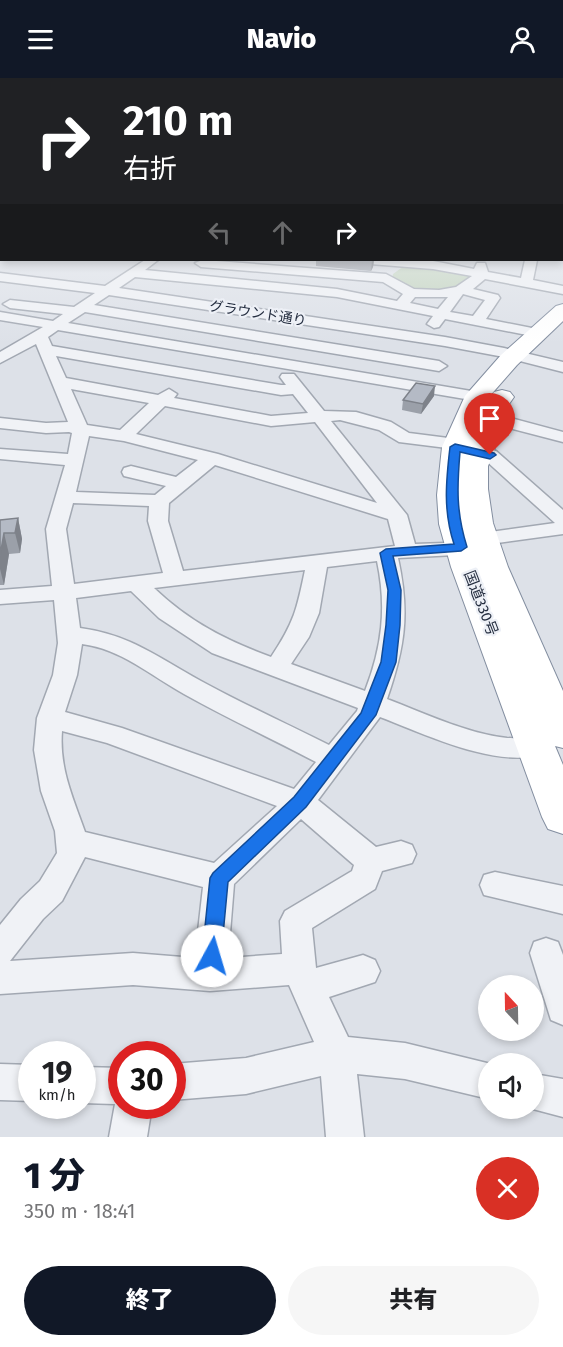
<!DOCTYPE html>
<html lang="ja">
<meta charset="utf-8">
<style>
:root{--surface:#fff;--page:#f6f6f6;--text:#202124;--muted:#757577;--accent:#111827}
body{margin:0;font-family:"Fira Sans","Noto Sans JP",sans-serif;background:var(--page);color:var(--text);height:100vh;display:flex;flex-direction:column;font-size:22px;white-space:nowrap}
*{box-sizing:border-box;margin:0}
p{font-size:20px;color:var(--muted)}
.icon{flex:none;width:33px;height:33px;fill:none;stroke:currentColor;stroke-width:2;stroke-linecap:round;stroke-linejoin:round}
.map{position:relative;height:1059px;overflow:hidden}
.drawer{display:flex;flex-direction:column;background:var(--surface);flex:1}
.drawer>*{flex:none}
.hud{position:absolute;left:0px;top:0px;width:564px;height:183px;box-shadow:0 3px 9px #0003;background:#202124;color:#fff;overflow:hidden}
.needle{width:39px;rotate:338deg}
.tools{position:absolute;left:478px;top:897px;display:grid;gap:12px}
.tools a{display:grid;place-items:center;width:66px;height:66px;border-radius:50%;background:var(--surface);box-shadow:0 3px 9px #0003;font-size:30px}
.speed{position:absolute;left:18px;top:963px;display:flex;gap:12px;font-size:30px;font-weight:700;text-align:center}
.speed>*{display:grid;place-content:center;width:78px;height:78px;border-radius:50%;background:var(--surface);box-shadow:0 3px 9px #0003;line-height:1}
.speed small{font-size:15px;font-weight:400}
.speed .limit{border:9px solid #d22;background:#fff;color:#111}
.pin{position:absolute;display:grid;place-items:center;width:51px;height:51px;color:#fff;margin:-62px -26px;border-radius:50% 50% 50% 0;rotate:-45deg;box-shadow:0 0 6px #0007}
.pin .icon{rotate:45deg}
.me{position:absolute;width:66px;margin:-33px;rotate:6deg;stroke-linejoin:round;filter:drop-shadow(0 0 4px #0008)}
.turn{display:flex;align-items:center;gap:21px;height:126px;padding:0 24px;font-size:27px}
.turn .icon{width:78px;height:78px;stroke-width:2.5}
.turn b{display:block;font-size:42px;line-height:51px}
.lanes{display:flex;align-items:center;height:57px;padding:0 24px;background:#0003;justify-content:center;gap:30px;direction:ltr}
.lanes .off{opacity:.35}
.round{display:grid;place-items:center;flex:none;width:63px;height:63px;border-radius:32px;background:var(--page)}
.summary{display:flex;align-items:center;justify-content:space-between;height:102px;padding:0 24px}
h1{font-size:36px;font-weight:800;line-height:45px;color:var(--accent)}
.button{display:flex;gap:12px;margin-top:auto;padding:12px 24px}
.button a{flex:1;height:69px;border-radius:36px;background:var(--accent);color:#fff;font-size:24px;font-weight:800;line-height:69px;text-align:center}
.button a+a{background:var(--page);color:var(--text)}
header{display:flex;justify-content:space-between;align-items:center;height:78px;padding:0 24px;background:var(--accent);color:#fff;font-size:27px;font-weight:800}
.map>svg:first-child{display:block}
.green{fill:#c2d3be}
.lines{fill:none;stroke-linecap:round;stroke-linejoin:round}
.minor-casing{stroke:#a2a8b2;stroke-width:3}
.highway-casing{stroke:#838ea0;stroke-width:2}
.minor{fill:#f0f2f6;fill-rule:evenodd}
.highway{fill:#fff;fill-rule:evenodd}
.wall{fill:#9ba0a9}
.shaded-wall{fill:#7e828a}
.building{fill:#b4bac5;stroke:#7e828a;stroke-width:1.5}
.route{fill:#1a73e8;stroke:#114b97;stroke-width:1.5}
.labels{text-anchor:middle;stroke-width:4.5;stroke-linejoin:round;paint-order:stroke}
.far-street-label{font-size:14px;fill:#252e40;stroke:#edf0f6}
.street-label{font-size:15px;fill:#252e40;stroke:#edf0f6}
</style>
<header><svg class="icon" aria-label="menu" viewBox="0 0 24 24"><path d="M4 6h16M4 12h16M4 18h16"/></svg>Navio<svg class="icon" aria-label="person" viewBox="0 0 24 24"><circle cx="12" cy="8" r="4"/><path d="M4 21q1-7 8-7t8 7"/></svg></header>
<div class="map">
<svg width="563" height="1059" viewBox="0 0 563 1059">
<rect width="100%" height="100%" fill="#dde1e8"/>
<!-- green -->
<path class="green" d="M 404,188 L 437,191 L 472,198 L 455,212 L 420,214 L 392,201 L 393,196 Z"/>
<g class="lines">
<defs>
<g id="minor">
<rect x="562" y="128" width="1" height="6"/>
<rect x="562" y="168" width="1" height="8"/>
<path d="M 145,182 L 158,182 L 145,192 L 337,211 L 397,223 L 403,216 L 383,204 L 201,189 L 195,185 L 203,182 L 386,196 L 414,211 L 439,212 L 456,209 L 472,198 L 433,191 L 370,186 L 364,182 L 433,183 L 474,191 L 477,185 L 485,185 L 488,194 L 521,200 L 525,182 L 537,182 L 533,202 L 563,208 L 563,216 L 485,201 L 473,211 L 498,217 L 500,220 L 486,241 L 542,252 L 544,255 L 542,258 L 537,259 L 445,241 L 439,249 L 434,250 L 427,246 L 433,238 L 337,219 L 135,199 L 119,210 L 445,259 L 504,270 L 563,284 L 563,294 L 504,279 L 445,268 L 109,217 L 94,227 L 439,283 L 447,288 L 439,293 L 85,234 L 68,245 L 483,315 L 485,318 L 483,321 L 477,323 L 58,252 L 48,259 L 52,268 L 281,307 L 286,307 L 280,299 L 282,296 L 294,296 L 324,333 L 356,334 L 391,344 L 409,355 L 456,361 L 462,362 L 465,366 L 496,373 L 563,432 L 563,456 L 483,467 L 485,470 L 482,474 L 475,476 L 398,480 C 410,535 405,569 387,621 C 424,635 468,656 507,660 C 520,661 532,658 544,662 L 548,669 L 544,676 C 496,691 425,656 380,639 L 318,722 L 376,769 L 401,763 L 412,767 L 416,776 L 412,785 L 382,793 L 375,811 L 312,850 L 316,890 L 363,877 L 375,882 L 380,893 L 375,904 L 329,919 L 348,959 L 405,965 L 491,986 L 489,986 L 489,1021 L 405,1001 L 357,996 L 364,1059 L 326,1059 L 321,998 L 246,1016 L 172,1022 L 172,986 L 246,980 L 314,964 L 289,907 L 210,913 L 133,907 L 0,916 L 0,847 L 21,821 L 40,803 L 57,775 L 55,753 L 41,713 L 34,672 L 37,640 L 53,597 L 58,565 L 54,522 L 0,526 L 0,512 L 52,508 L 46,451 L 65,387 L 0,381 L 0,371 L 68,376 L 72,355 L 69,354 L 46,355 L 0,350 L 0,340 L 46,345 L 68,344 L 36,266 L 0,285 L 0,274 L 43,249 L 0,242 L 0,234 L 53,243 L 63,236 L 10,230 L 3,226 L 10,222 L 74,229 L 95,215 L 0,203 L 0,195 L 105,208 ZM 463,216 L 485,222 L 473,238 L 450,234 ZM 415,219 L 448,219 L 438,231 L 410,225 ZM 56,278 L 281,317 L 293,316 L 308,335 L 271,338 L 174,320 L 177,316 L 169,311 L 158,317 L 66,300 ZM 71,311 L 149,325 L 120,352 L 87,347 ZM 165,328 L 271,348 L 315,344 L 377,425 L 218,376 L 136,356 ZM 340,342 L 379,352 L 399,364 L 455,371 L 458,375 L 484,381 L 555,445 L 483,455 L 476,457 L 473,461 L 475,464 L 415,466 L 407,437 L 331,343 ZM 89,358 L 124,363 L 198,382 L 176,399 L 131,388 L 124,390 L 122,394 L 124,398 L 166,408 L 155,417 L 76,414 ZM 215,387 L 388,441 L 395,468 L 183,493 L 168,443 L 169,425 ZM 73,425 L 149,428 L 148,443 L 163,495 L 74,506 L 66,451 ZM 377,483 C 387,530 382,569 365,613 L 291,586 L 309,559 L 319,535 L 327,489 ZM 305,492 C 297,531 294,545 271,579 C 225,562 190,544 154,510 ZM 131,513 L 159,540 L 212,575 L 358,630 L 357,633 L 329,667 C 287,646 243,626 201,603 C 157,579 131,557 80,550 L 76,520 ZM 82,566 C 121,571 150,597 184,616 C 227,640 272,661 316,684 L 294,711 L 122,650 L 65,634 L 77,597 ZM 62,653 L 107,665 L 277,728 L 214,785 L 85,754 C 73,720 59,690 62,653 ZM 301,741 L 354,787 L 352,793 L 285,833 L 280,843 L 282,876 L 228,880 L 234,806 ZM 85,779 L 203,809 L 195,880 L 133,875 L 10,883 L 43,841 L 62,823 Z"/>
<path d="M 488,334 L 563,354 L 563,364 L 482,343 L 480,339 L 482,335 Z"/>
<path d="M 495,794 L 563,808 L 563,836 L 484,817 L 480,807 L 484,797 Z"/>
<path d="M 546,860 L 558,864 L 563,877 L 563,947 L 551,942 L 530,875 L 534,864 Z"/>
<path d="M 0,986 L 32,987 L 32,1023 L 0,1022 Z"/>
<path d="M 82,989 L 122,990 L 122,1028 L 152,1028 L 147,1059 L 109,1059 L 115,1026 L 82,1025 Z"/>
<path d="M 534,996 L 563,1001 L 563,1039 L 529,1030 L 534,1030 Z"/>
</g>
<path id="highway" d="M 563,226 L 563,243 L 517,287 L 488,320 L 487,324 L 494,314 L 502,312 L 510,314 L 514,319 L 500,339 L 494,374 L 488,388 L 488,411 L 493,445 L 508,489 L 563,613 L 563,670 L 555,668 L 563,687 L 563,756 L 548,751 L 542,739 L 451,489 L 439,446 L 437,417 L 442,369 L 465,318 L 501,277 L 556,228 Z"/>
</defs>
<!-- minor casing -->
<use href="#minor" class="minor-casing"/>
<!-- highway casing -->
<use href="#highway" class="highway-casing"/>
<!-- minor -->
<use href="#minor" class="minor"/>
<!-- highway -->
<use href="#highway" class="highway"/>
</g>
<!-- wall -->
<g class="wall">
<rect x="0" y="118" width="2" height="15"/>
<path d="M 316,182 L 374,182 L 373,189 L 371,193 L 316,188 Z"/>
<path d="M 434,318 L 421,336 L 402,332 L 403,322 Z"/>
<path d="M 18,440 L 22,461 L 20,475 L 9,476 L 4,507 L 0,507 L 0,442 Z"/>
</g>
<!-- shaded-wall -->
<g class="shaded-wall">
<path d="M 372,182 L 374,182 L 373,189 L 371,193 Z"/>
<path d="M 435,308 L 434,318 L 421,336 L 423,326 Z"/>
<path d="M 18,440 L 22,461 L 20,475 L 15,455 Z"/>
<path d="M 4,455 L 9,476 L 4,507 L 0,491 L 0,478 Z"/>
</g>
<!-- building -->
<g class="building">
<path d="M 416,305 L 435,308 L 423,326 L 403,322 Z"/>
<path d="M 18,440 L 15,455 L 4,455 L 0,478 L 0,442 Z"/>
</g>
<!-- sky -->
<linearGradient id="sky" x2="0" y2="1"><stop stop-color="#87b2dd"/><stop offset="0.44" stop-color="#f0f2f5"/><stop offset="1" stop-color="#f0f2f5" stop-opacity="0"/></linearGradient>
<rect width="563" height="266" fill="url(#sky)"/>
<!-- route -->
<path class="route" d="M 455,366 L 494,375 L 496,377 L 490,381 L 460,374 C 457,409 456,434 467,469 L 461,473 L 393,478 L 401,512 L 400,547 L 396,584 L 376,637 L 306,729 L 228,804 L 221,878 L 219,885 L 212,887 L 204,885 L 202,878 L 210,800 L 213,795 L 294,719 L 361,635 L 381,584 L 386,547 L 388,512 L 380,475 L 386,471 L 454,466 C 443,433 446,403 450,369 Z"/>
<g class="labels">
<!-- far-street labels -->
<g class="far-street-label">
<text transform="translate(258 235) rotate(9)" y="5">グラウンド通り</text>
</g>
<!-- street labels -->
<g class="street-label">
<text transform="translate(481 525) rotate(69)" y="5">国道330号</text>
</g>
</g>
</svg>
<div class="tools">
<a><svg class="needle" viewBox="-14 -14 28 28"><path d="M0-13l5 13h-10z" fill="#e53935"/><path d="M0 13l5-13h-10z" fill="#757577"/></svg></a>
<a><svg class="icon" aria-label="sound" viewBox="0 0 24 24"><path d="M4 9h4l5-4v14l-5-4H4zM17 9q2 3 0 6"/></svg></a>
</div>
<div class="speed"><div>19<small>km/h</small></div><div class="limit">30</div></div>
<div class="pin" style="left:490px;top:377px;background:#d93025"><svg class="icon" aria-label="arrive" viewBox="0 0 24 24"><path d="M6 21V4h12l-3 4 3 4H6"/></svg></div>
<svg class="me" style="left:212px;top:878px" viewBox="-20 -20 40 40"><circle r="19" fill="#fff"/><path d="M0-13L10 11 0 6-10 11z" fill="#1a73e8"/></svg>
<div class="hud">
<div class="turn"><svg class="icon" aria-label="right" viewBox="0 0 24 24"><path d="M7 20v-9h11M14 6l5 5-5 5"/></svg><div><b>210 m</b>右折</div></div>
<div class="lanes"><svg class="icon off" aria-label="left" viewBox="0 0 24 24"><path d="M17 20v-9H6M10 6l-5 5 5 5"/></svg><svg class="icon off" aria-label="ahead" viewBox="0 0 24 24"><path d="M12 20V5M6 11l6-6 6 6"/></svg><svg class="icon" aria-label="right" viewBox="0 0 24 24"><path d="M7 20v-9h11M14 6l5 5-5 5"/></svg></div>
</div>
</div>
<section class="drawer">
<div class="summary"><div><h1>1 分</h1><p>350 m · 18:41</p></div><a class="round" style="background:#d93025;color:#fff"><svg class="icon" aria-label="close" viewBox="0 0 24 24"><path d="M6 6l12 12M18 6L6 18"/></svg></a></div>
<div class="button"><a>終了</a><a>共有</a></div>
</section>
